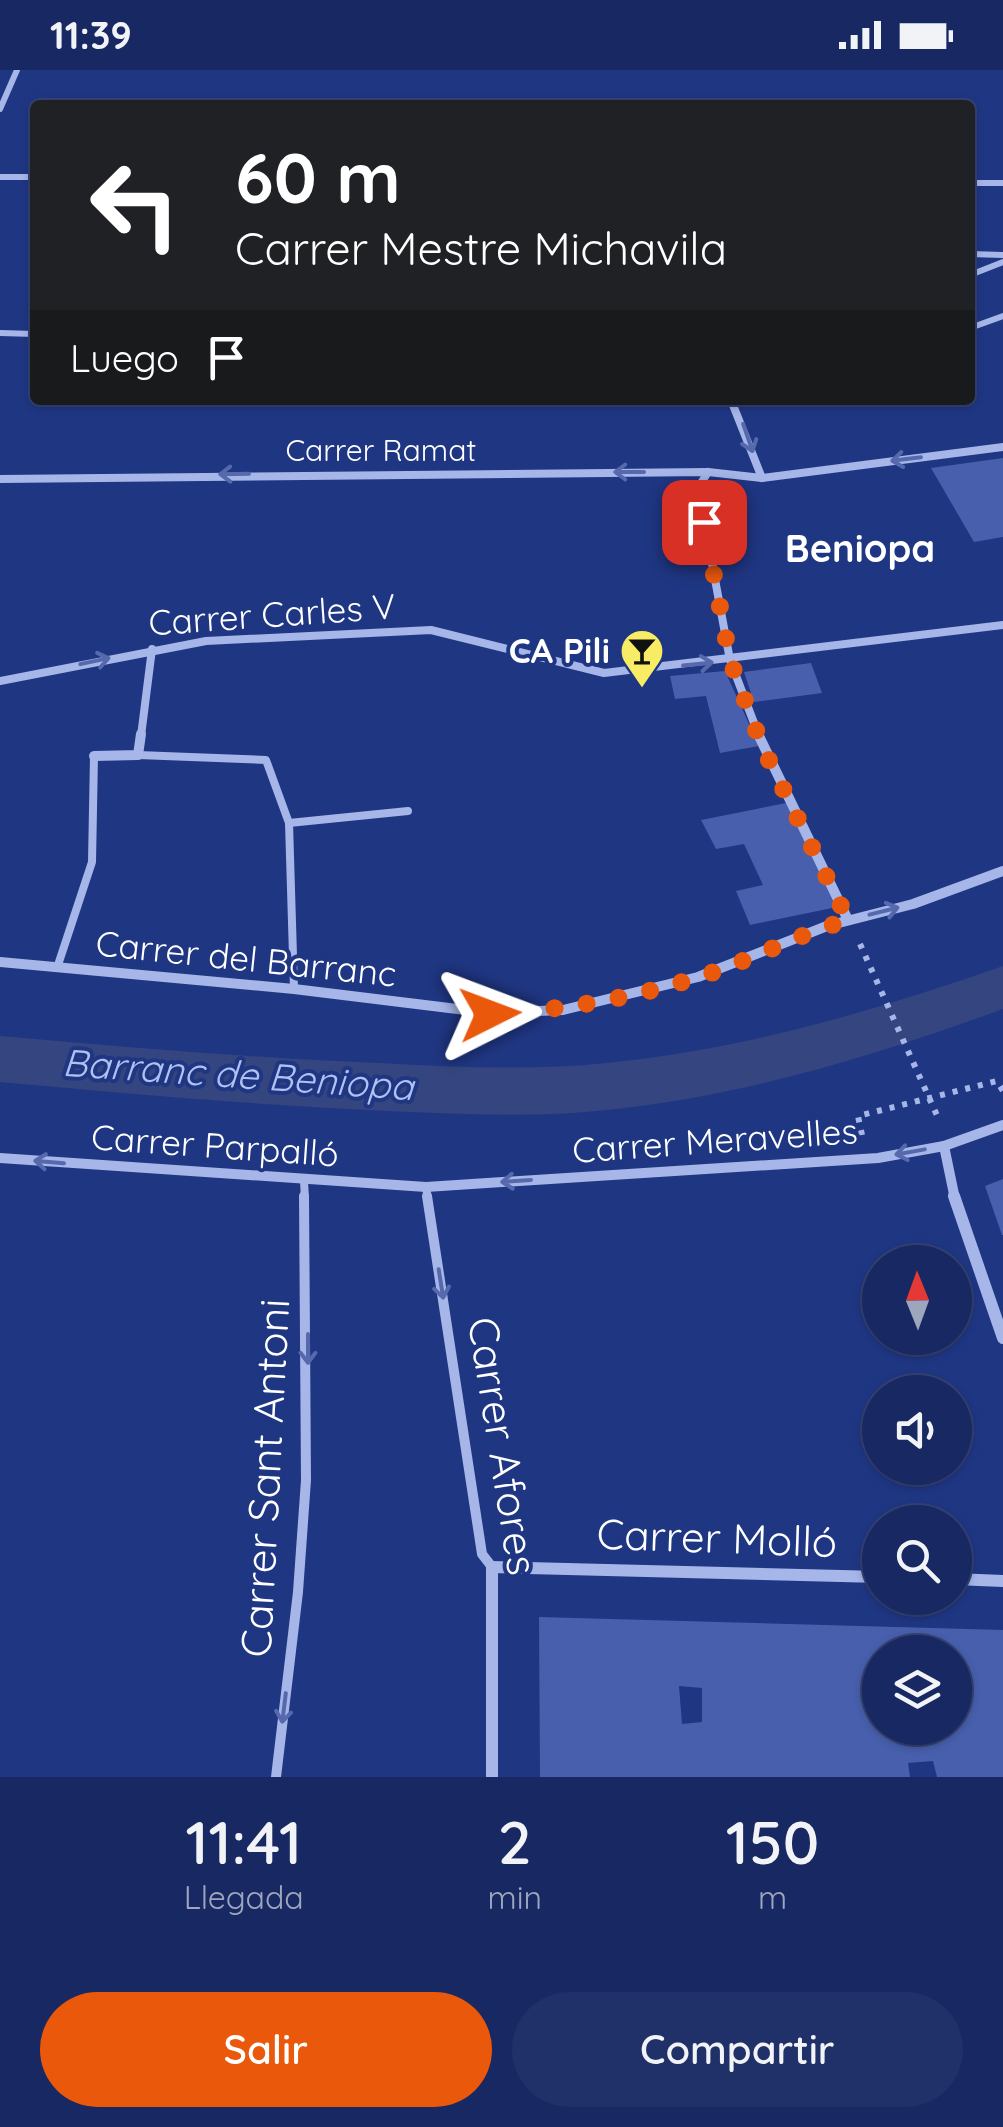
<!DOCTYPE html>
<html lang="es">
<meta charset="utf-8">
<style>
:root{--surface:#172862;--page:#203068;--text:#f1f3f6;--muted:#9ea6be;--line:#364477;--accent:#ea580c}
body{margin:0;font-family:Quicksand,sans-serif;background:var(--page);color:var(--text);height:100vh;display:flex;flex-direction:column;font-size:38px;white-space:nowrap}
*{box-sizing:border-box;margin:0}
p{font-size:32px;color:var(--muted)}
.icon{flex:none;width:55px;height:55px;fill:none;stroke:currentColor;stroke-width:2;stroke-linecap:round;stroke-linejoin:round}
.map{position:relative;height:1707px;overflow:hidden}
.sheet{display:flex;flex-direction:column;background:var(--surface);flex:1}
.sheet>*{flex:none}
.hud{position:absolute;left:30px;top:30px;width:945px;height:305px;border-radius:10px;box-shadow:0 2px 8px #0004,0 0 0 2px var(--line);background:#202124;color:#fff;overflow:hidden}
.needle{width:65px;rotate:359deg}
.buttons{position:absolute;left:862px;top:1175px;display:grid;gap:20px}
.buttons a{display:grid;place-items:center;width:110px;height:110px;border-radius:50%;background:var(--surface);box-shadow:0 2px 8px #0004,0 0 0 2px var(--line);font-size:50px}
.pin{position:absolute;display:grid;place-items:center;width:85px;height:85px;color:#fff;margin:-42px;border-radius:20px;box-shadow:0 5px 15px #0006}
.me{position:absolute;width:110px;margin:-55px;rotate:87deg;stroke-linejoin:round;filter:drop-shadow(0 0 8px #0008)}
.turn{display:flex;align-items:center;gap:35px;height:210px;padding:0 40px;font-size:45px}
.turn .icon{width:130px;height:130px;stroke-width:2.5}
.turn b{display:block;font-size:70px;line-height:85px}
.then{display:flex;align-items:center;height:95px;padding:0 40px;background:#0003;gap:20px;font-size:38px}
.eta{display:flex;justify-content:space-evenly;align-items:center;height:170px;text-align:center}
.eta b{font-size:60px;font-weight:600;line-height:70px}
.cta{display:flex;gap:20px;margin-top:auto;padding:20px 40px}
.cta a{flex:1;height:115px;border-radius:60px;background:var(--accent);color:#fff;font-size:40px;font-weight:600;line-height:115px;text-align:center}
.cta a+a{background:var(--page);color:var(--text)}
.status{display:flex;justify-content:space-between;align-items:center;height:70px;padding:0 50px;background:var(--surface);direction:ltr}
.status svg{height:28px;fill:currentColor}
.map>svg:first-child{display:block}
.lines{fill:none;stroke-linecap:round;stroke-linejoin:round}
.canal{fill:#34457f;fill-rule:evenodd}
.building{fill:#475fac;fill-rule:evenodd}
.path{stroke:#a6b6e9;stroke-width:6;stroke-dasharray:5 8;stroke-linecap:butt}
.service-far1{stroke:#a6b6e9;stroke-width:8}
.service{stroke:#a6b6e9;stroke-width:10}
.minor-far3{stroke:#a6b6e9;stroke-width:6}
.minor-far2{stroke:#a6b6e9;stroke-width:8}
.minor-far1{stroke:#a6b6e9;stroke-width:10}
.minor{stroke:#a6b6e9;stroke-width:12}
.oneway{stroke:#5569ac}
.route{stroke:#ea580c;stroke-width:18;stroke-dasharray:0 32.4}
.labels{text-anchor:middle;stroke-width:8;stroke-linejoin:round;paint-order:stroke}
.far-street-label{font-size:30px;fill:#fff;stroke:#1f3683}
.street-label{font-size:35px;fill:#fff;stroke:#1f3683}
.poi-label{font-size:35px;font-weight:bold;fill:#fff;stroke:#1f3683;text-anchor:end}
.neighbourhood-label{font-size:38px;font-weight:bold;fill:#fff;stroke:#1f3683}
.water-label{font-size:38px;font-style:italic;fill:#b1c1f1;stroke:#1f3683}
.near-street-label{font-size:42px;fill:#fff;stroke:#1f3683}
</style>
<div class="status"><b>11:39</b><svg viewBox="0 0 49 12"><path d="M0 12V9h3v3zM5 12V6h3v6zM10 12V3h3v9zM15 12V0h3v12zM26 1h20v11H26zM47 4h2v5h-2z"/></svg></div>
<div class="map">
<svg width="1003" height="1707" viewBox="0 0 1003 1707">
<rect width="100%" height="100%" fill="#1f3683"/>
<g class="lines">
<!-- canal -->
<path class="canal" d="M 1003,896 L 1003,939 C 874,986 744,1026 607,1040 C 533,1048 460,1044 387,1041 C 257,1035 129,1024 0,1012 L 0,966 C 126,977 252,988 379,993 C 455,997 530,1001 606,993 C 743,980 874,941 1003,896 Z"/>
</g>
<!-- building -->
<g class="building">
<path d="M 1003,388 L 1003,467 L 974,472 L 931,398 Z"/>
<path d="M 811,593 L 822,623 L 754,632 L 744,602 Z"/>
<path d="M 725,601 L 759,676 L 720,683 L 706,626 L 675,629 L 670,606 Z"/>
<path d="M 786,733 L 837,837 L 750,855 L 736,821 L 763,815 L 744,774 L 716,779 L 701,750 Z"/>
<path d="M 1003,1109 L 1003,1165 L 1002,1165 L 985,1116 Z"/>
<path d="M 539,1547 L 1003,1560 L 1003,1707 L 937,1707 L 933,1691 L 908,1693 L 910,1707 L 540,1707 ZM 880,1582 L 955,1582 L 955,1658 L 880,1658 ZM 679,1616 L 702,1618 L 702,1652 L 682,1654 Z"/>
</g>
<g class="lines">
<!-- path -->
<g class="path">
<path d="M 860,874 L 939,1050"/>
<path d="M 862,1065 L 858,1046 L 997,1011 L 1003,1021"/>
</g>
<!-- service-far1 -->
<g class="service-far1">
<path d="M 138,685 L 266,690 L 289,753 L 294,919"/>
<path d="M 289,753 L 408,741"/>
<path d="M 57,898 L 92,792 L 94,686"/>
<path d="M 304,1111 L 305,1129"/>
<path d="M 426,1117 L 428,1129"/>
</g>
<!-- service -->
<g class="service">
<path d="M 427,1126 L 482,1484 L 492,1497"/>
<path d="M 276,1707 L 298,1522 L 306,1410 L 304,1126"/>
</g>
<!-- minor-far3 -->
<g class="minor-far3">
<path d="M 0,39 L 17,0"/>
<path d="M 0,107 L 35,107"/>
<path d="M 970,113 L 1003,113"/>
<path d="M 970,184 L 1003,185"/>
<path d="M 970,205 L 1003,192"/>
<path d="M 970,258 L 1003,246"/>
<path d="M 0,263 L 35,264"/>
</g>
<!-- minor-far2 -->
<g class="minor-far2">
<path d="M 731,330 L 762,408"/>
<path d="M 708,402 L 698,418 L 730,590 L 759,666"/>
<path d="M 0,409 L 708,402 L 762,408 L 1003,377"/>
<path d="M 0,611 L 206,571 L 431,560 L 604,603 L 1003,555"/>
<path d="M 141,666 L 152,579"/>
</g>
<!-- minor-far1 -->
<g class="minor-far1">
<path d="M 758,664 L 848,850"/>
<path d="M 94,686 L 138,685 L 141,664"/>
<path d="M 0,892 L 294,919 L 490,943 L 563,940 L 698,907 L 827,856 L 913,834 L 1003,801"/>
<path d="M 944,1076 L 955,1129"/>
<path d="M 0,1088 L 426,1117 L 878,1088 L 944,1076 L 1003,1055"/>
</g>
<!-- minor -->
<g class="minor">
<path d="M 954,1126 L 1003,1268"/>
<path d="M 955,1509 L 1003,1511"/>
<path d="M 492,1707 L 492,1497 L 880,1507"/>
</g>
</g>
<!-- one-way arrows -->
<defs><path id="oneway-shaft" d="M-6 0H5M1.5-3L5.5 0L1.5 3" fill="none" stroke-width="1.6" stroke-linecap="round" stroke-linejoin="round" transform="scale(2.5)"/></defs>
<g class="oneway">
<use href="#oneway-shaft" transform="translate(748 368) rotate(71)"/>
<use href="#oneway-shaft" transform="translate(906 389) rotate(173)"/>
<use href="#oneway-shaft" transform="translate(629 402) rotate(180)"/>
<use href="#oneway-shaft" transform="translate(234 404) rotate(179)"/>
<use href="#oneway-shaft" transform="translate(95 591) rotate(-12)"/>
<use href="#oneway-shaft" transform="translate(698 594) rotate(-6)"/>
<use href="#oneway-shaft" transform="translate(884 841) rotate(-14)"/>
<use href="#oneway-shaft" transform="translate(910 1082) rotate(170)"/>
<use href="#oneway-shaft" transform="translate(49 1092) rotate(-175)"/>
<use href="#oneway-shaft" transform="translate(516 1111) rotate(176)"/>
<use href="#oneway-shaft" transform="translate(441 1214) rotate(81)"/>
<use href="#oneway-shaft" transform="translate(308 1279) rotate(90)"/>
<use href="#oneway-shaft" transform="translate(284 1638) rotate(97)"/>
</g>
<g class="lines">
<!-- route -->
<path class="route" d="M 490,944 C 561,940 628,929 696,908 C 748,892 796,865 848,850 L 762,676 L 730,590 L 704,452"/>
</g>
<!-- icons -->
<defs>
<symbol id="bar-pin" viewBox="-11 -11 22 30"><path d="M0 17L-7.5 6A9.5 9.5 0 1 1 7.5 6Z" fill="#f8ec65" stroke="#1f3683"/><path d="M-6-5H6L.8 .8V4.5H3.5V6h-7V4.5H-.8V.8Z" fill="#111"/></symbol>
</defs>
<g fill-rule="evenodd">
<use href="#bar-pin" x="617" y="556" width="50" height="68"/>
</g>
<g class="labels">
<!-- far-street labels -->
<g class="far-street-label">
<text x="381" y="391">Carrer Ramat</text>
</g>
<!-- street labels -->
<g class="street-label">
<text transform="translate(272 545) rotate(-4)" y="12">Carrer Carles V</text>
<text transform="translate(246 889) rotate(6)" y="12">Carrer del Barranc</text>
<text transform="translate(715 1071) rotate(-4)" y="12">Carrer Meravelles</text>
<text transform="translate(215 1076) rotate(4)" y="12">Carrer Parpalló</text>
</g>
<!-- poi labels -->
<g class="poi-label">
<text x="610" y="593">CA Pili</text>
</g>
<!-- neighbourhood labels -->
<g class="neighbourhood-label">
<text x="860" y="492">Beniopa</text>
</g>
<!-- water labels -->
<g class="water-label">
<text transform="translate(238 1005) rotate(4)" y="13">Barranc de Beniopa</text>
</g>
<!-- near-street labels -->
<g class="near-street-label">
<text transform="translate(503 1376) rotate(81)" y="15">Carrer Afores</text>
<text transform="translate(265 1408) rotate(-87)" y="15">Carrer Sant Antoni</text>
<text transform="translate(717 1468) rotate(2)" y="15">Carrer Molló</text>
</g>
</g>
</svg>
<div class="buttons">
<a><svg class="needle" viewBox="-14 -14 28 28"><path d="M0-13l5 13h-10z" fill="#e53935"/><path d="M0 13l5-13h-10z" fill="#9ea6be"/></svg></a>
<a><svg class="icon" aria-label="sound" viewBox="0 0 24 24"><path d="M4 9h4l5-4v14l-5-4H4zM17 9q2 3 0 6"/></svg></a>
<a><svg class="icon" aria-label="search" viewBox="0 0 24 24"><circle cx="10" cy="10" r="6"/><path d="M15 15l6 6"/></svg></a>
<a><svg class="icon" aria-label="layers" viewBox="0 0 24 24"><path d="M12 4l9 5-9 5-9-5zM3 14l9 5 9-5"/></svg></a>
</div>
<div class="pin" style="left:704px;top:452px;background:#d93025"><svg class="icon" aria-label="arrive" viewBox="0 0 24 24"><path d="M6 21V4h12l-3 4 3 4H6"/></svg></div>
<svg class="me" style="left:490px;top:944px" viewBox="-20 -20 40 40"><path d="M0-17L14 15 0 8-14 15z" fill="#ea580c" stroke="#fff" stroke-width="4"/></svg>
<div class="hud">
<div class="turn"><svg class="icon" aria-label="left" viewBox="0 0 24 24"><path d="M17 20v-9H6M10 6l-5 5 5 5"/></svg><div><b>60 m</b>Carrer Mestre Michavila</div></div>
<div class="then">Luego<svg class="icon" aria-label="arrive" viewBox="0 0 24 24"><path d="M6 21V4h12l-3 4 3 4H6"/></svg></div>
</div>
</div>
<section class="sheet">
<div class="eta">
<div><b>11:41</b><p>Llegada</p></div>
<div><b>2</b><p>min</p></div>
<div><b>150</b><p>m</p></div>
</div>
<div class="cta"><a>Salir</a><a>Compartir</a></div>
</section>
